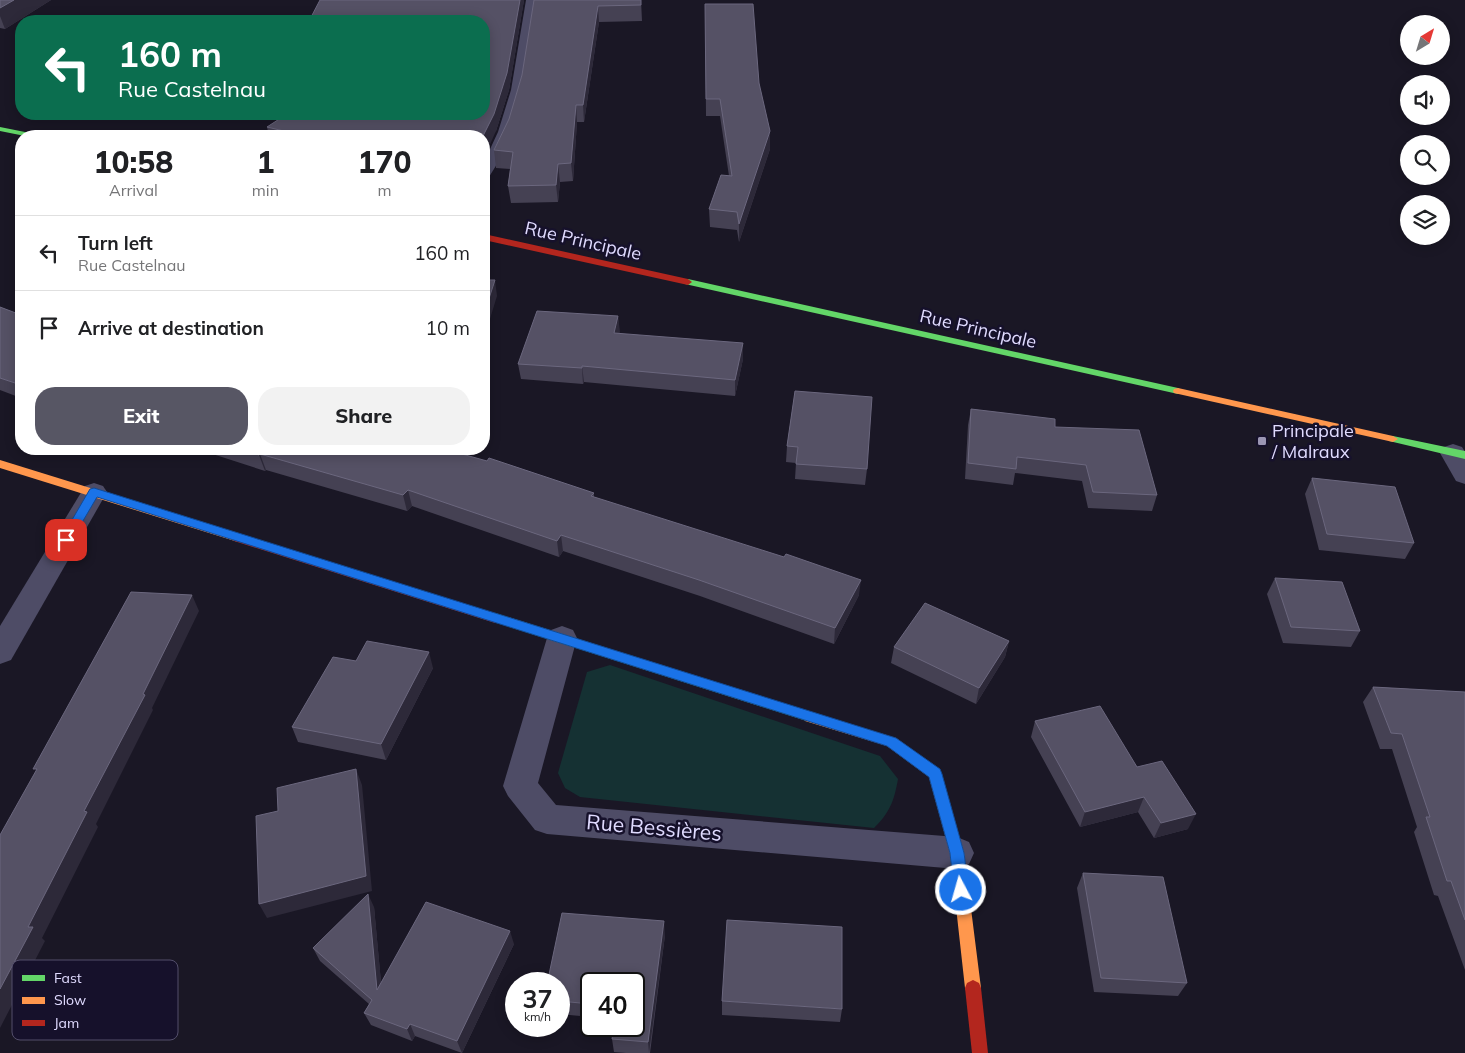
<!DOCTYPE html>
<meta charset="utf-8">
<style>
:root{--surface:#fff;--page:#f2f2f2;--text:#202124;--muted:#757577;--line:#e0e0e0;--accent:#575664}
body{margin:0;font-family:Mulish,sans-serif;background:var(--page);color:var(--text);height:100vh;display:flex;flex-direction:column;font-size:19px;white-space:nowrap}
*{box-sizing:border-box;margin:0}
p{font-size:16px;color:var(--muted)}
.icon{flex:none;width:28px;height:28px;fill:none;stroke:currentColor;stroke-width:2;stroke-linecap:round;stroke-linejoin:round}
.map{position:relative;flex:1;overflow:hidden}
.panel{position:absolute;left:15px;top:130px;width:475px;height:325px;display:flex;flex-direction:column;background:var(--surface);border-radius:20px;box-shadow:0 2px 12px #0003}
.panel>*{flex:none}
.banner{position:absolute;left:15px;top:15px;width:475px;height:105px;border-radius:20px;box-shadow:0 2px 12px #0003;background:#0b6e4f;color:#fff;overflow:hidden}
.needle{width:32px;rotate:38deg}
.tools{position:absolute;left:1400px;top:15px;display:grid;gap:10px}
.tools a{display:grid;place-items:center;width:50px;height:50px;border-radius:50%;background:var(--surface);box-shadow:0 2px 12px #0003;font-size:25px}
.speed{position:absolute;left:505px;top:972px;display:flex;gap:10px;font-size:25px;font-weight:700;text-align:center}
.speed>*{display:grid;place-content:center;width:65px;height:65px;border-radius:50%;background:var(--surface);box-shadow:0 2px 12px #0003;line-height:1}
.speed small{font-size:12px;font-weight:400}
.speed .limit{border:2px solid #111;border-radius:8px;background:#fff;color:#111}
.pin{position:absolute;display:grid;place-items:center;width:42px;height:42px;color:#fff;margin:-21px;border-radius:10px;box-shadow:0 2px 8px #0006}
.me{position:absolute;width:55px;margin:-28px;rotate:354deg;stroke-linejoin:round;filter:drop-shadow(0 0 4px #0008)}
.turn{display:flex;align-items:center;gap:18px;height:105px;padding:0 20px;font-size:22px}
.turn .icon{width:65px;height:65px;stroke-width:2.5}
.turn b{display:block;font-size:35px;line-height:42px}
.eta{display:flex;justify-content:space-evenly;align-items:center;height:85px;text-align:center}
.eta b{font-size:30px;font-weight:800;line-height:35px}
.button{display:flex;gap:10px;margin-top:auto;padding:10px 20px}
.button a{flex:1;height:58px;border-radius:20px;background:var(--accent);color:#fff;font-size:20px;font-weight:800;line-height:58px;text-align:center}
.button a+a{background:var(--page);color:var(--text)}
ul{padding:0;list-style:none}
li{display:flex;align-items:center;gap:15px;height:75px;padding:0 20px;border-top:1px solid var(--line)}
li div{flex:1}
li b{display:block;font-size:19px}
li em{font-style:normal}
.map>svg:first-child{display:block}
.green{fill:#153133}
.lines{fill:none;stroke-linecap:round;stroke-linejoin:round}
.lane{fill:#4e4c66;fill-rule:evenodd}
.street{fill:#4e4c66;fill-rule:evenodd}
.fast{fill:#63d668;fill-rule:evenodd}
.slow{fill:#ff974d;fill-rule:evenodd}
.jam{fill:#b3261e;fill-rule:evenodd}
.wall{fill:#454153}
.shaded-wall{fill:#2d2939}
.building{fill:#555165;stroke:#6b677e}
.route{fill:#1a73e8;stroke:#114b97}
.poi-dot{fill:#9b96b3;stroke:#16112b;stroke-width:2}
.labels{text-anchor:middle;stroke-width:5;stroke-linejoin:round;paint-order:stroke}
.street-label{font-size:18px;fill:#e0dbff;stroke:#16112b}
.poi-label{font-size:18px;fill:#e0dbff;stroke:#16112b;text-anchor:start}
.near-street-label{font-size:21px;fill:#e0dbff;stroke:#16112b}
.key{fill:#16112b;stroke:#534e6b;stroke-width:1}
.key-label{font-size:14px;fill:#e0dbff}
</style>
<div class="map">
<svg width="1465" height="1053" viewBox="0 0 1465 1053">
<rect width="100%" height="100%" fill="#1a1725"/>
<!-- green -->
<path class="green" d="M 610,665 L 880,756 L 898,779 C 894,801 890,812 874,828 L 580,797 L 565,788 L 558,773 L 587,672 Z"/>
<g class="lines">
<!-- lane -->
<path class="lane" d="M 526,0 L 536,0 C 528,60 523,125 489,177 L 484,178 L 484,162 L 498,132 L 511,90 Z"/>
<!-- street -->
<g class="street">
<path d="M 1453,444 L 1462,447 L 1465,452 L 1465,484 L 1456,481 L 1440,453 L 1444,447 Z"/>
<path d="M 94,483 L 103,486 L 107,492 L 11,660 L 0,664 L 0,626 L 85,486 Z"/>
<path d="M 562,626 L 573,630 L 577,638 L 538,783 L 556,805 L 957,837 L 969,842 L 974,853 L 969,864 L 957,869 L 547,834 L 535,830 L 508,796 L 503,786 L 547,638 L 551,630 Z"/>
</g>
<!-- fast -->
<g class="fast">
<path d="M 0,127 L 35,134 L 39,136 L 25,136 L 0,131 Z"/>
<path d="M 688,279 L 1178,388 L 1183,391 L 1178,394 L 685,284 L 685,280 Z"/>
<path d="M 1393,436 L 1465,451 L 1465,459 L 1389,441 L 1388,439 L 1389,437 Z"/>
<path d="M 495,613 L 810,712 L 815,713 L 817,717 L 815,721 L 810,722 L 491,621 L 489,618 L 491,615 Z"/>
</g>
<!-- slow -->
<g class="slow">
<path d="M 1178,388 L 1393,436 L 1398,439 L 1393,442 L 1174,393 L 1173,391 L 1174,389 Z"/>
<path d="M 0,460 L 242,535 L 244,538 L 238,542 L 0,468 Z"/>
<path d="M 810,712 L 896,738 L 940,770 L 964,853 L 981,988 L 979,993 L 973,996 L 967,993 L 965,988 L 950,853 L 929,777 L 887,746 L 805,721 L 803,717 L 805,713 Z"/>
</g>
<!-- jam -->
<g class="jam">
<path d="M 484,234 L 688,279 L 692,282 L 688,285 L 484,240 Z"/>
<path d="M 238,534 L 499,615 L 501,618 L 499,621 L 495,623 L 234,541 L 232,538 Z"/>
<path d="M 973,980 L 979,983 L 981,988 L 988,1053 L 972,1053 L 965,988 L 967,983 Z"/>
</g>
</g>
<!-- wall -->
<g class="wall">
<path d="M 0,0 L 51,0 L 5,29 L 0,28 Z"/>
<path d="M 320,0 L 524,0 L 509,90 L 496,131 L 484,136 L 269,136 L 267,127 L 484,114 Z"/>
<path d="M 534,0 L 641,0 L 642,21 L 599,22 L 584,122 L 577,122 L 573,181 L 560,182 L 558,202 L 511,203 L 508,186 L 510,169 L 496,168 L 494,150 L 509,119 L 522,75 Z"/>
<path d="M 705,4 L 759,83 L 770,149 L 739,242 L 737,230 L 710,227 L 709,209 L 729,176 L 720,116 L 706,116 Z"/>
<path d="M 0,307 L 21,315 L 21,398 L 0,390 Z"/>
<path d="M 618,316 L 619,333 L 743,359 L 735,396 L 584,382 L 583,384 L 521,379 L 518,364 Z"/>
<path d="M 795,391 L 867,469 L 865,485 L 795,479 L 796,463 L 786,462 L 787,446 Z"/>
<path d="M 971,409 L 1055,427 L 1157,495 L 1152,511 L 1088,508 L 1082,481 L 1015,473 L 1013,485 L 965,479 L 968,425 Z"/>
<path d="M 197,449 L 444,449 L 594,493 L 594,497 L 859,595 L 834,644 L 700,596 L 563,551 L 559,557 L 412,506 L 407,511 L 266,470 L 265,471 Z"/>
<path d="M 1312,478 L 1414,543 L 1405,559 L 1319,550 L 1305,494 Z"/>
<path d="M 1275,578 L 1360,631 L 1351,647 L 1283,643 L 1267,594 Z"/>
<path d="M 1009,641 L 1005,657 L 976,704 L 891,663 L 894,647 Z"/>
<path d="M 356,661 L 433,668 L 386,760 L 298,742 L 292,727 Z"/>
<path d="M 1373,687 L 1465,692 L 1465,970 L 1438,896 L 1434,895 L 1414,832 L 1417,827 L 1392,749 L 1380,749 L 1363,702 Z"/>
<path d="M 1035,721 L 1137,767 L 1188,829 L 1154,838 L 1138,812 L 1080,827 L 1031,737 Z"/>
<path d="M 1083,873 L 1187,983 L 1178,996 L 1094,992 L 1077,888 Z"/>
<path d="M 374,907 L 381,983 L 514,944 L 462,1053 L 415,1036 L 412,1041 L 371,1025 L 364,1013 L 369,1004 L 320,961 L 313,948 Z"/>
<path d="M 665,935 L 650,1053 L 626,1053 L 614,1052 L 612,1039 L 634,984 L 591,984 L 591,1017 L 559,1014 L 559,984 Z"/>
<path d="M 722,1001 L 842,1009 L 840,1022 L 722,1015 Z"/>
</g>
<!-- shaded-wall -->
<g class="shaded-wall">
<path d="M 14,0 L 51,0 L 5,29 L 0,16 L 0,8 Z"/>
<path d="M 520,0 L 524,0 L 509,90 L 496,131 L 484,158 L 484,136 L 483,136 Z"/>
<path d="M 598,6 L 599,22 L 584,122 L 583,105 Z"/>
<path d="M 576,105 L 577,122 L 573,181 L 571,163 Z"/>
<path d="M 770,131 L 770,149 L 739,242 L 739,224 Z"/>
<path d="M 558,164 L 560,182 L 558,202 L 556,185 Z"/>
<path d="M 495,280 L 497,296 L 485,335 L 484,331 L 484,314 Z"/>
<path d="M 618,316 L 620,332 L 615,349 L 614,333 Z"/>
<path d="M 743,343 L 743,359 L 735,396 L 735,380 Z"/>
<path d="M 582,366 L 584,382 L 583,384 L 582,368 Z"/>
<path d="M 260,454 L 266,470 L 265,471 L 259,455 Z"/>
<path d="M 408,490 L 412,506 L 407,511 L 403,495 Z"/>
<path d="M 561,535 L 563,551 L 559,557 L 557,541 Z"/>
<path d="M 861,580 L 859,595 L 834,644 L 835,628 Z"/>
<path d="M 192,595 L 199,611 L 152,708 L 153,710 L 96,824 L 98,827 L 42,938 L 45,941 L 0,1028 L 0,989 L 28,927 L 84,811 Z"/>
<path d="M 1009,641 L 1005,657 L 976,704 L 979,688 Z"/>
<path d="M 429,652 L 433,668 L 386,760 L 381,744 Z"/>
<path d="M 356,769 L 362,785 L 372,891 L 267,918 L 259,904 Z"/>
<path d="M 1144,797 L 1138,812 L 1080,827 L 1085,812 Z"/>
<path d="M 1196,814 L 1188,829 L 1154,838 L 1161,823 Z"/>
<path d="M 368,894 L 374,907 L 383,1003 L 377,990 Z"/>
<path d="M 664,921 L 665,935 L 649,1053 L 648,1042 Z"/>
<path d="M 510,931 L 514,944 L 462,1053 L 457,1041 Z"/>
<path d="M 410,1024 L 415,1036 L 412,1041 L 407,1029 Z"/>
</g>
<!-- building -->
<g class="building">
<path d="M 0,0 L 14,0 L 0,8 Z"/>
<path d="M 320,0 L 520,0 L 507,73 L 494,114 L 483,136 L 353,136 L 337,135 L 334,136 L 305,136 L 267,127 L 287,114 L 484,114 L 484,21 L 309,21 Z"/>
<path d="M 534,0 L 641,0 L 641,5 L 598,6 L 583,105 L 576,105 L 571,163 L 558,164 L 556,185 L 508,186 L 513,152 L 494,150 L 509,119 L 522,75 Z"/>
<path d="M 705,4 L 753,4 L 759,83 L 770,131 L 739,224 L 737,212 L 709,209 L 721,175 L 732,176 L 720,99 L 706,99 Z"/>
<path d="M 484,280 L 495,280 L 484,314 Z"/>
<path d="M 0,307 L 21,315 L 21,385 L 0,378 Z"/>
<path d="M 537,311 L 618,316 L 614,333 L 743,343 L 735,380 L 582,366 L 582,368 L 518,364 Z"/>
<path d="M 795,391 L 872,397 L 867,469 L 796,464 L 798,447 L 787,446 Z"/>
<path d="M 971,409 L 1055,419 L 1055,427 L 1139,430 L 1157,495 L 1093,492 L 1086,465 L 1017,457 L 1016,469 L 968,463 Z"/>
<path d="M 239,449 L 444,449 L 487,461 L 489,458 L 594,493 L 591,496 L 784,557 L 786,554 L 861,580 L 835,628 L 699,580 L 561,535 L 557,541 L 408,490 L 403,495 L 260,454 L 259,455 Z"/>
<path d="M 1312,478 L 1395,487 L 1414,543 L 1327,534 Z"/>
<path d="M 1275,578 L 1342,582 L 1360,631 L 1291,627 Z"/>
<path d="M 131,592 L 192,595 L 143,694 L 145,695 L 84,811 L 87,812 L 28,927 L 33,927 L 0,989 L 0,835 L 37,769 L 33,769 Z"/>
<path d="M 925,603 L 1009,641 L 979,688 L 894,647 Z"/>
<path d="M 367,641 L 429,652 L 381,744 L 292,727 L 333,657 L 356,661 Z"/>
<path d="M 1373,687 L 1465,692 L 1465,920 L 1451,881 L 1447,881 L 1426,817 L 1430,817 L 1402,734 L 1391,733 Z"/>
<path d="M 1100,706 L 1137,767 L 1162,761 L 1196,814 L 1161,823 L 1144,797 L 1085,812 L 1035,721 Z"/>
<path d="M 356,769 L 366,876 L 259,904 L 256,816 L 278,811 L 277,788 Z"/>
<path d="M 1083,873 L 1163,877 L 1187,983 L 1101,978 Z"/>
<path d="M 368,894 L 377,990 L 426,902 L 510,931 L 457,1041 L 410,1024 L 407,1029 L 364,1013 L 372,1000 L 313,948 Z"/>
<path d="M 562,913 L 664,921 L 648,1042 L 612,1039 L 614,1026 L 634,1026 L 634,984 L 591,984 L 591,1004 L 559,1001 L 559,984 L 547,984 Z"/>
<path d="M 727,920 L 842,927 L 842,1009 L 722,1001 Z"/>
</g>
<!-- route -->
<path class="route" d="M 94,488 L 896,738 L 940,769 L 942,774 L 964,853 L 969,890 L 966,894 L 961,896 L 956,894 L 954,890 L 950,853 L 929,777 L 887,746 L 97,497 L 70,543 L 62,543 L 60,540 L 62,537 L 90,489 Z"/>
<!-- markers -->
<rect class="poi-dot" x="1257" y="436" width="10" height="10" rx="2.5"/>
<g class="labels">
<!-- street labels -->
<g class="street-label">
<text transform="translate(583 241) rotate(13)" y="6">Rue Principale</text>
<text transform="translate(978 329) rotate(13)" y="6">Rue Principale</text>
</g>
<!-- poi labels -->
<g class="poi-label">
<text x="1272" y="437">Principale<tspan x="1272" dy="21">/ Malraux</tspan></text>
</g>
<!-- near-street labels -->
<g class="near-street-label">
<text transform="translate(654 828) rotate(5)" y="7">Rue Bessières</text>
</g>
</g>
<!-- legend -->
<rect x="12" y="960" width="166" height="80" rx="8" class="key"/>
<rect x="22" y="975" width="23" height="6" fill="#63d668"/>
<rect x="22" y="997" width="23" height="7" fill="#ff974d"/>
<rect x="22" y="1020" width="23" height="6" fill="#b3261e"/>
<g class="key-label">
<text x="54" y="983">Fast</text>
<text x="54" y="1005">Slow</text>
<text x="54" y="1028">Jam</text>
</g>
</svg>
<div class="tools">
<a><svg class="needle" viewBox="-14 -14 28 28"><path d="M0-13l5 13h-10z" fill="#e53935"/><path d="M0 13l5-13h-10z" fill="#757577"/></svg></a>
<a><svg class="icon" aria-label="sound" viewBox="0 0 24 24"><path d="M4 9h4l5-4v14l-5-4H4zM17 9q2 3 0 6"/></svg></a>
<a><svg class="icon" aria-label="search" viewBox="0 0 24 24"><circle cx="10" cy="10" r="6"/><path d="M15 15l6 6"/></svg></a>
<a><svg class="icon" aria-label="layers" viewBox="0 0 24 24"><path d="M12 4l9 5-9 5-9-5zM3 14l9 5 9-5"/></svg></a>
</div>
<div class="speed"><div>37<small>km/h</small></div><div class="limit">40</div></div>
<div class="pin" style="left:66px;top:540px;background:#d93025"><svg class="icon" aria-label="arrive" viewBox="0 0 24 24"><path d="M6 21V4h12l-3 4 3 4H6"/></svg></div>
<svg class="me" style="left:961px;top:890px" viewBox="-20 -20 40 40"><circle r="17" fill="#1a73e8" stroke="#fff" stroke-width="3"/><path d="M0-11L8 9 0 5-8 9z" fill="#fff"/></svg>
<div class="banner">
<div class="turn"><svg class="icon" aria-label="left" viewBox="0 0 24 24"><path d="M17 20v-9H6M10 6l-5 5 5 5"/></svg><div><b>160 m</b>Rue Castelnau</div></div>
</div>
<section class="panel">
<div class="eta">
<div><b>10:58</b><p>Arrival</p></div>
<div><b>1</b><p>min</p></div>
<div><b>170</b><p>m</p></div>
</div>
<ul>
<li><svg class="icon" aria-label="left" viewBox="0 0 24 24"><path d="M17 20v-9H6M10 6l-5 5 5 5"/></svg><div><b>Turn left</b><p>Rue Castelnau</p></div><em>160 m</em></li>
<li><svg class="icon" aria-label="arrive" viewBox="0 0 24 24"><path d="M6 21V4h12l-3 4 3 4H6"/></svg><div><b>Arrive at destination</b></div><em>10 m</em></li>
</ul>
<div class="button"><a>Exit</a><a>Share</a></div>
</section>
</div>
